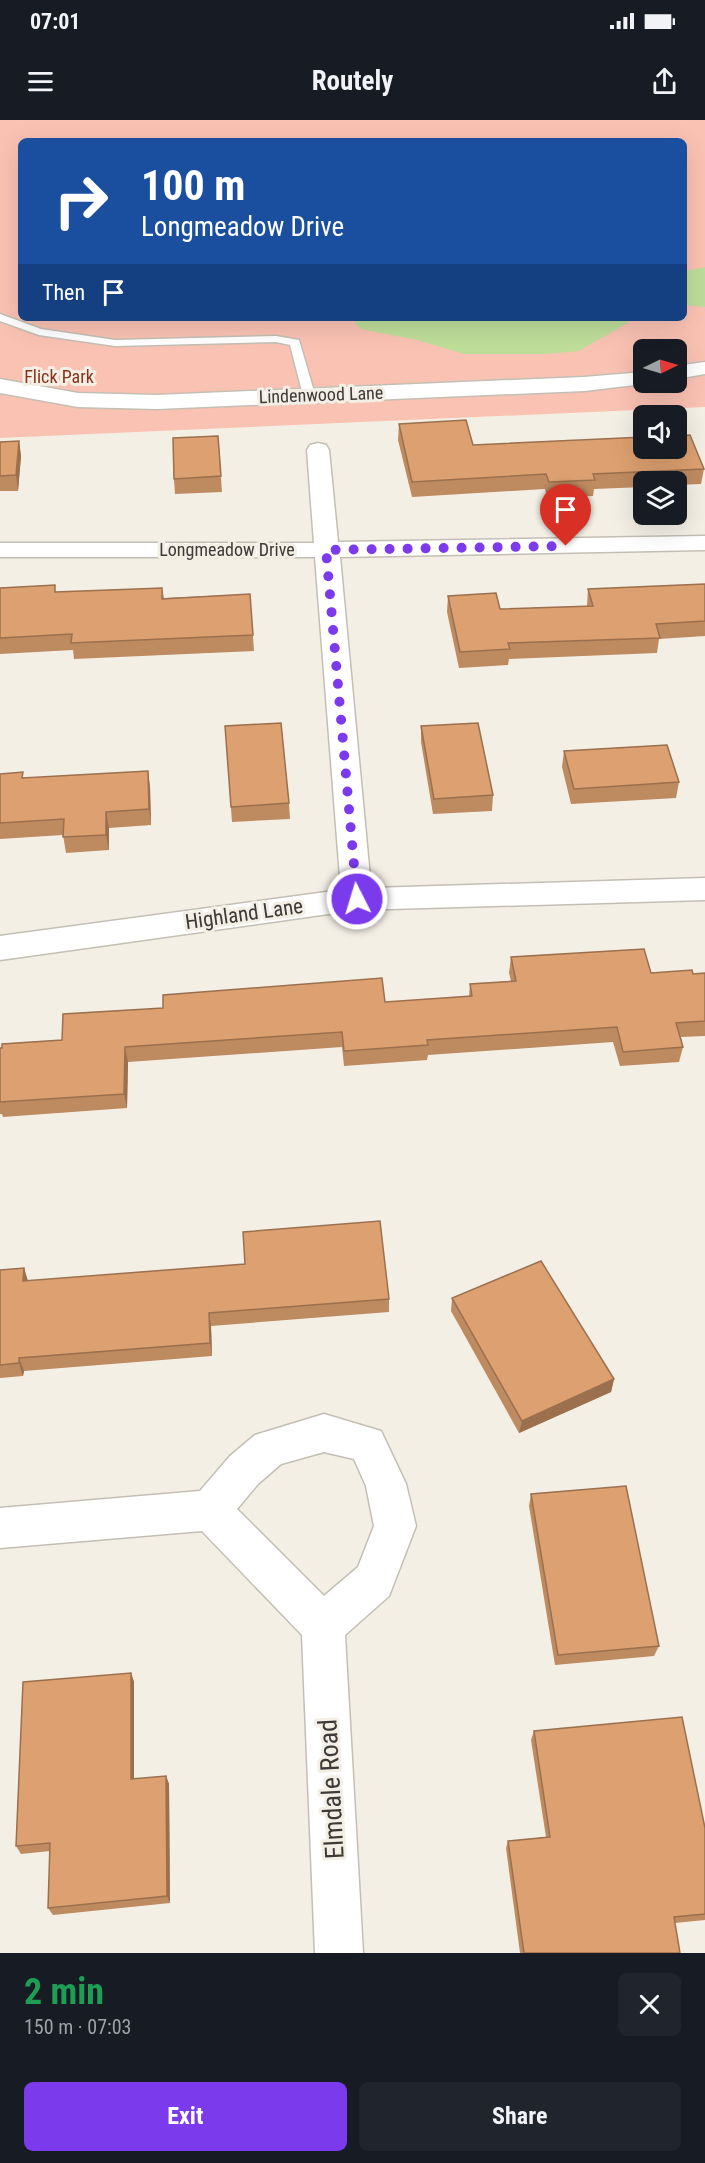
<!DOCTYPE html>
<meta charset="utf-8">
<style>
:root{--surface:#171b24;--page:#20242c;--text:#f1f3f6;--muted:#9ea1a6;--accent:#7c3aed}
body{margin:0;font-family:"Roboto Condensed",sans-serif;background:var(--page);color:var(--text);height:100vh;display:flex;flex-direction:column;font-size:22px;white-space:nowrap}
*{box-sizing:border-box;margin:0}
p{font-size:20px;color:var(--muted)}
.icon{flex:none;width:33px;height:33px;fill:none;stroke:currentColor;stroke-width:2;stroke-linecap:round;stroke-linejoin:round}
.map{position:relative;height:1833px;overflow:hidden}
.sheet{display:flex;flex-direction:column;background:var(--surface);flex:1}
.sheet>*{flex:none}
.hud{position:absolute;left:18px;top:18px;width:669px;height:183px;border-radius:9px;box-shadow:0 6px 24px #0002;background:#1a4fa0;color:#fff;overflow:hidden}
.needle{width:39px;rotate:85deg}
.fabs{position:absolute;left:633px;top:219px;display:grid;gap:12px}
.fabs a{display:grid;place-items:center;width:54px;height:54px;border-radius:9px;background:var(--surface);box-shadow:0 6px 24px #0002;font-size:30px}
.pin{position:absolute;display:grid;place-items:center;width:51px;height:51px;color:#fff;margin:-62px -26px;border-radius:50% 50% 50% 0;rotate:-45deg;box-shadow:0 0 6px #0007}
.pin .icon{rotate:45deg}
.me{position:absolute;width:66px;margin:-33px;rotate:355deg;stroke-linejoin:round;filter:drop-shadow(0 0 4px #0008)}
.turn{display:flex;align-items:center;gap:21px;height:126px;padding:0 24px;font-size:27px}
.turn .icon{width:78px;height:78px;stroke-width:2.5}
.turn b{display:block;font-size:42px;line-height:51px}
.then{display:flex;align-items:center;height:57px;padding:0 24px;background:#0003;gap:12px;font-size:22px}
.round{display:grid;place-items:center;flex:none;width:63px;height:63px;border-radius:9px;background:var(--page)}
.head{display:flex;align-items:center;justify-content:space-between;height:102px;padding:0 24px}
h1{font-size:36px;font-weight:700;line-height:45px;color:#1e9e55}
.button{display:flex;gap:12px;margin-top:auto;padding:12px 24px}
.button a{flex:1;height:69px;border-radius:9px;background:var(--accent);color:#fff;font-size:24px;font-weight:700;line-height:69px;text-align:center}
.button a+a{background:var(--page);color:var(--text)}
.status{display:flex;justify-content:space-between;align-items:center;height:42px;padding:0 30px;background:var(--surface);direction:ltr}
.status svg{height:16px;fill:currentColor}
header{display:flex;justify-content:space-between;align-items:center;height:78px;padding:0 24px;background:var(--surface);font-size:27px;font-weight:700}
.map>svg:first-child{display:block}
.green{fill:#fac2b3;fill-rule:evenodd}
.water{fill:#bedd99}
.lines{fill:none;stroke-linecap:round;stroke-linejoin:round}
.service-casing{stroke:#c4bfb5;stroke-width:3}
.minor-casing{stroke:#c4bfb5;stroke-width:3}
.service{fill:#fff;fill-rule:evenodd}
.minor{fill:#fff;fill-rule:evenodd}
.wall{fill:#be8a60}
.shaded-wall{fill:#9b704e}
.building{fill:#dda070;stroke:#9b704e;stroke-width:1.5}
.route{stroke:#7c3aed;stroke-width:10;stroke-dasharray:0 18}
.labels{text-anchor:middle;stroke-width:6;stroke-linejoin:round;paint-order:stroke}
.far-park-label{font-size:18px;fill:#8a311b;stroke:#f4efe5}
.far-street-label{font-size:18px;fill:#3d3a37;stroke:#f4efe5}
.street-label{font-size:21px;fill:#3d3a37;stroke:#f4efe5}
.near-street-label{font-size:26px;fill:#3d3a37;stroke:#f4efe5}
</style>
<div class="status"><b>07:01</b><svg viewBox="0 0 49 12"><path d="M0 12V9h3v3zM5 12V6h3v6zM10 12V3h3v9zM15 12V0h3v12zM26 1h20v11H26zM47 4h2v5h-2z"/></svg></div>
<header><svg class="icon" aria-label="menu" viewBox="0 0 24 24"><path d="M4 6h16M4 12h16M4 18h16"/></svg>Routely<svg class="icon" aria-label="share" viewBox="0 0 24 24"><path d="M12 15V3M7 8l5-5 5 5M5 13v7h14v-7"/></svg></header>
<div class="map">
<svg width="705" height="1833" viewBox="0 0 705 1833">
<rect width="100%" height="100%" fill="#f4efe5"/>
<!-- green -->
<path class="green" d="M 0,0 L 705,0 L 705,287 L 0,318 ZM 21,21 L 684,21 L 684,198 L 21,198 ZM 644,230 L 676,230 L 676,262 L 644,262 Z"/>
<!-- water -->
<g class="water">
<path d="M 705,147 L 705,187 L 684,185 L 684,151 Z"/>
<path d="M 357,198 L 636,198 L 579,231 L 547,234 L 464,234 L 417,220 L 361,209 L 355,203 Z"/>
</g>
<g class="lines">
<defs>
<path id="service" d="M 0,194 L 41,209 L 115,220 L 276,216 L 299,220 L 315,275 L 309,279 L 303,275 L 290,225 L 276,222 L 115,226 L 39,215 L 0,201 Z"/>
<g id="minor">
<path d="M 705,242 L 705,254 L 676,259 L 676,246 Z"/>
<path d="M 644,252 L 644,262 L 652,263 L 584,271 L 157,289 L 78,287 L 0,273 L 0,259 L 78,273 L 157,275 L 584,257 Z"/>
<path d="M 318,323 L 326,325 L 329,330 L 338,422 L 705,416 L 705,430 L 340,437 L 371,768 L 705,758 L 705,780 L 357,790 L 0,840 L 0,816 L 341,770 L 315,437 L 0,437 L 0,423 L 314,423 L 307,330 L 310,325 Z"/>
<path d="M 324,1294 L 381,1311 L 406,1364 L 416,1406 L 389,1476 L 345,1515 L 363,1833 L 315,1833 L 302,1515 L 202,1411 L 0,1428 L 0,1388 L 200,1371 L 230,1336 L 255,1315 ZM 324,1332 L 354,1339 L 366,1366 L 374,1406 L 358,1447 L 324,1476 L 237,1389 L 258,1364 L 281,1344 Z"/>
</g>
</defs>
<!-- service casing -->
<use href="#service" class="service-casing"/>
<!-- minor casing -->
<use href="#minor" class="minor-casing"/>
<!-- service -->
<use href="#service" class="service"/>
<!-- minor -->
<use href="#minor" class="minor"/>
</g>
<!-- wall -->
<g class="wall">
<path d="M 399,304 L 473,325 L 704,349 L 701,364 L 676,365 L 676,362 L 644,362 L 644,367 L 594,369 L 593,376 L 547,378 L 545,369 L 412,377 L 398,320 Z"/>
<path d="M 218,316 L 222,372 L 175,374 L 174,359 Z"/>
<path d="M 19,321 L 21,336 L 18,371 L 0,371 L 0,322 Z"/>
<path d="M 705,464 L 705,516 L 659,519 L 657,533 L 509,539 L 508,545 L 459,548 L 447,492 L 448,476 L 500,489 L 587,486 L 588,469 Z"/>
<path d="M 0,468 L 56,472 L 162,468 L 164,478 L 250,474 L 254,531 L 74,539 L 73,530 L 0,534 Z"/>
<path d="M 225,606 L 289,683 L 290,699 L 232,702 Z"/>
<path d="M 421,606 L 493,675 L 492,691 L 433,694 L 421,622 Z"/>
<path d="M 564,631 L 679,662 L 676,678 L 571,684 L 562,647 Z"/>
<path d="M 148,651 L 150,667 L 151,705 L 109,708 L 109,730 L 66,733 L 63,715 L 0,719 L 0,654 L 24,658 Z"/>
<path d="M 511,837 L 651,853 L 693,854 L 705,853 L 705,916 L 681,917 L 683,927 L 679,942 L 620,946 L 613,922 L 428,935 L 427,940 L 344,946 L 342,927 L 128,942 L 127,988 L 3,997 L 2,994 L 0,994 L 0,928 L 62,920 L 385,882 L 469,877 L 470,864 L 511,861 L 509,853 Z"/>
<path d="M 24,1148 L 28,1161 L 389,1179 L 389,1192 L 211,1206 L 212,1236 L 24,1251 L 23,1256 L 0,1258 L 0,1150 Z"/>
<path d="M 452,1178 L 614,1259 L 611,1272 L 519,1313 L 451,1191 Z"/>
<path d="M 531,1374 L 659,1526 L 654,1536 L 555,1545 L 529,1386 Z"/>
<path d="M 131,1553 L 134,1562 L 134,1659 L 166,1656 L 169,1664 L 170,1783 L 53,1795 L 48,1788 L 50,1731 L 21,1734 L 16,1726 Z"/>
<path d="M 534,1611 L 705,1708 L 705,1800 L 675,1803 L 680,1833 L 520,1833 L 506,1728 L 508,1721 L 546,1717 L 531,1620 Z"/>
</g>
<!-- shaded-wall -->
<g class="shaded-wall">
<path d="M 19,321 L 21,336 L 18,371 L 16,355 Z"/>
<path d="M 148,651 L 150,667 L 151,705 L 149,689 Z"/>
<path d="M 106,692 L 109,708 L 109,730 L 106,715 Z"/>
<path d="M 125,927 L 128,942 L 127,988 L 124,974 Z"/>
<path d="M 24,1148 L 28,1162 L 23,1161 Z"/>
<path d="M 209,1193 L 211,1206 L 212,1236 L 210,1223 Z"/>
<path d="M 19,1238 L 24,1251 L 23,1256 L 19,1243 Z"/>
<path d="M 614,1259 L 611,1272 L 519,1313 L 522,1301 Z"/>
<path d="M 131,1553 L 134,1562 L 134,1667 L 131,1659 Z"/>
<path d="M 166,1656 L 169,1664 L 170,1783 L 167,1776 Z"/>
</g>
<!-- building -->
<g class="building">
<path d="M 466,300 L 473,325 L 644,317 L 644,328 L 676,328 L 676,316 L 690,315 L 704,349 L 593,354 L 595,360 L 549,362 L 546,354 L 412,362 L 399,304 Z"/>
<path d="M 218,316 L 221,356 L 174,359 L 173,318 Z"/>
<path d="M 19,321 L 16,355 L 0,356 L 0,322 Z"/>
<path d="M 705,464 L 705,501 L 656,504 L 660,518 L 508,523 L 510,529 L 460,532 L 448,476 L 496,473 L 500,489 L 593,486 L 588,469 Z"/>
<path d="M 55,465 L 55,472 L 162,468 L 162,479 L 250,474 L 253,515 L 71,523 L 72,514 L 0,518 L 0,468 Z"/>
<path d="M 281,603 L 289,683 L 231,687 L 225,606 Z"/>
<path d="M 478,603 L 493,675 L 434,679 L 421,606 Z"/>
<path d="M 667,625 L 679,662 L 574,669 L 564,631 Z"/>
<path d="M 148,651 L 149,689 L 106,692 L 106,715 L 63,717 L 64,699 L 0,703 L 0,654 L 23,652 L 22,658 Z"/>
<path d="M 644,829 L 651,853 L 692,850 L 693,854 L 705,853 L 705,901 L 676,903 L 683,927 L 623,932 L 617,907 L 427,920 L 428,925 L 344,931 L 342,912 L 125,927 L 124,974 L 0,982 L 0,928 L 2,928 L 2,924 L 62,920 L 63,894 L 163,888 L 163,875 L 382,858 L 385,882 L 472,876 L 470,864 L 516,861 L 511,837 Z"/>
<path d="M 380,1101 L 389,1179 L 209,1193 L 210,1223 L 19,1238 L 19,1243 L 0,1245 L 0,1150 L 24,1148 L 23,1161 L 245,1144 L 243,1112 Z"/>
<path d="M 541,1141 L 614,1259 L 522,1301 L 452,1178 Z"/>
<path d="M 626,1366 L 659,1526 L 558,1535 L 531,1374 Z"/>
<path d="M 131,1553 L 131,1659 L 166,1656 L 167,1776 L 48,1788 L 50,1723 L 16,1726 L 23,1562 Z"/>
<path d="M 682,1597 L 705,1708 L 705,1794 L 674,1797 L 680,1833 L 524,1833 L 508,1721 L 550,1717 L 534,1611 Z"/>
</g>
<g class="lines">
<!-- route -->
<path class="route" d="M 357,779 L 326,430 L 566,426"/>
</g>
<g class="labels">
<!-- far-park labels -->
<g class="far-park-label">
<text x="59" y="263">Flick Park</text>
</g>
<!-- far-street labels -->
<g class="far-street-label">
<text transform="translate(321 275) rotate(-2)" y="6">Lindenwood Lane</text>
<text x="227" y="436">Longmeadow Drive</text>
</g>
<!-- street labels -->
<g class="street-label">
<text transform="translate(244 794) rotate(-8)" y="7">Highland Lane</text>
</g>
<!-- near-street labels -->
<g class="near-street-label">
<text transform="translate(331 1669) rotate(-93)" y="9">Elmdale Road</text>
</g>
</g>
</svg>
<div class="fabs">
<a><svg class="needle" viewBox="-14 -14 28 28"><path d="M0-13l5 13h-10z" fill="#e53935"/><path d="M0 13l5-13h-10z" fill="#9ea1a6"/></svg></a>
<a><svg class="icon" aria-label="sound" viewBox="0 0 24 24"><path d="M4 9h4l5-4v14l-5-4H4zM17 9q2 3 0 6"/></svg></a>
<a><svg class="icon" aria-label="layers" viewBox="0 0 24 24"><path d="M12 4l9 5-9 5-9-5zM3 14l9 5 9-5"/></svg></a>
</div>
<div class="pin" style="left:566px;top:426px;background:#d93025"><svg class="icon" aria-label="arrive" viewBox="0 0 24 24"><path d="M6 21V4h12l-3 4 3 4H6"/></svg></div>
<svg class="me" style="left:357px;top:779px" viewBox="-20 -20 40 40"><circle r="17" fill="#7c3aed" stroke="#fff" stroke-width="3"/><path d="M0-11L8 9 0 5-8 9z" fill="#fff"/></svg>
<div class="hud">
<div class="turn"><svg class="icon" aria-label="right" viewBox="0 0 24 24"><path d="M7 20v-9h11M14 6l5 5-5 5"/></svg><div><b>100 m</b>Longmeadow Drive</div></div>
<div class="then">Then<svg class="icon" aria-label="arrive" viewBox="0 0 24 24"><path d="M6 21V4h12l-3 4 3 4H6"/></svg></div>
</div>
</div>
<section class="sheet">
<div class="head"><div><h1>2 min</h1><p>150 m · 07:03</p></div><a class="round"><svg class="icon" aria-label="close" viewBox="0 0 24 24"><path d="M6 6l12 12M18 6L6 18"/></svg></a></div>
<div class="button"><a>Exit</a><a>Share</a></div>
</section>
